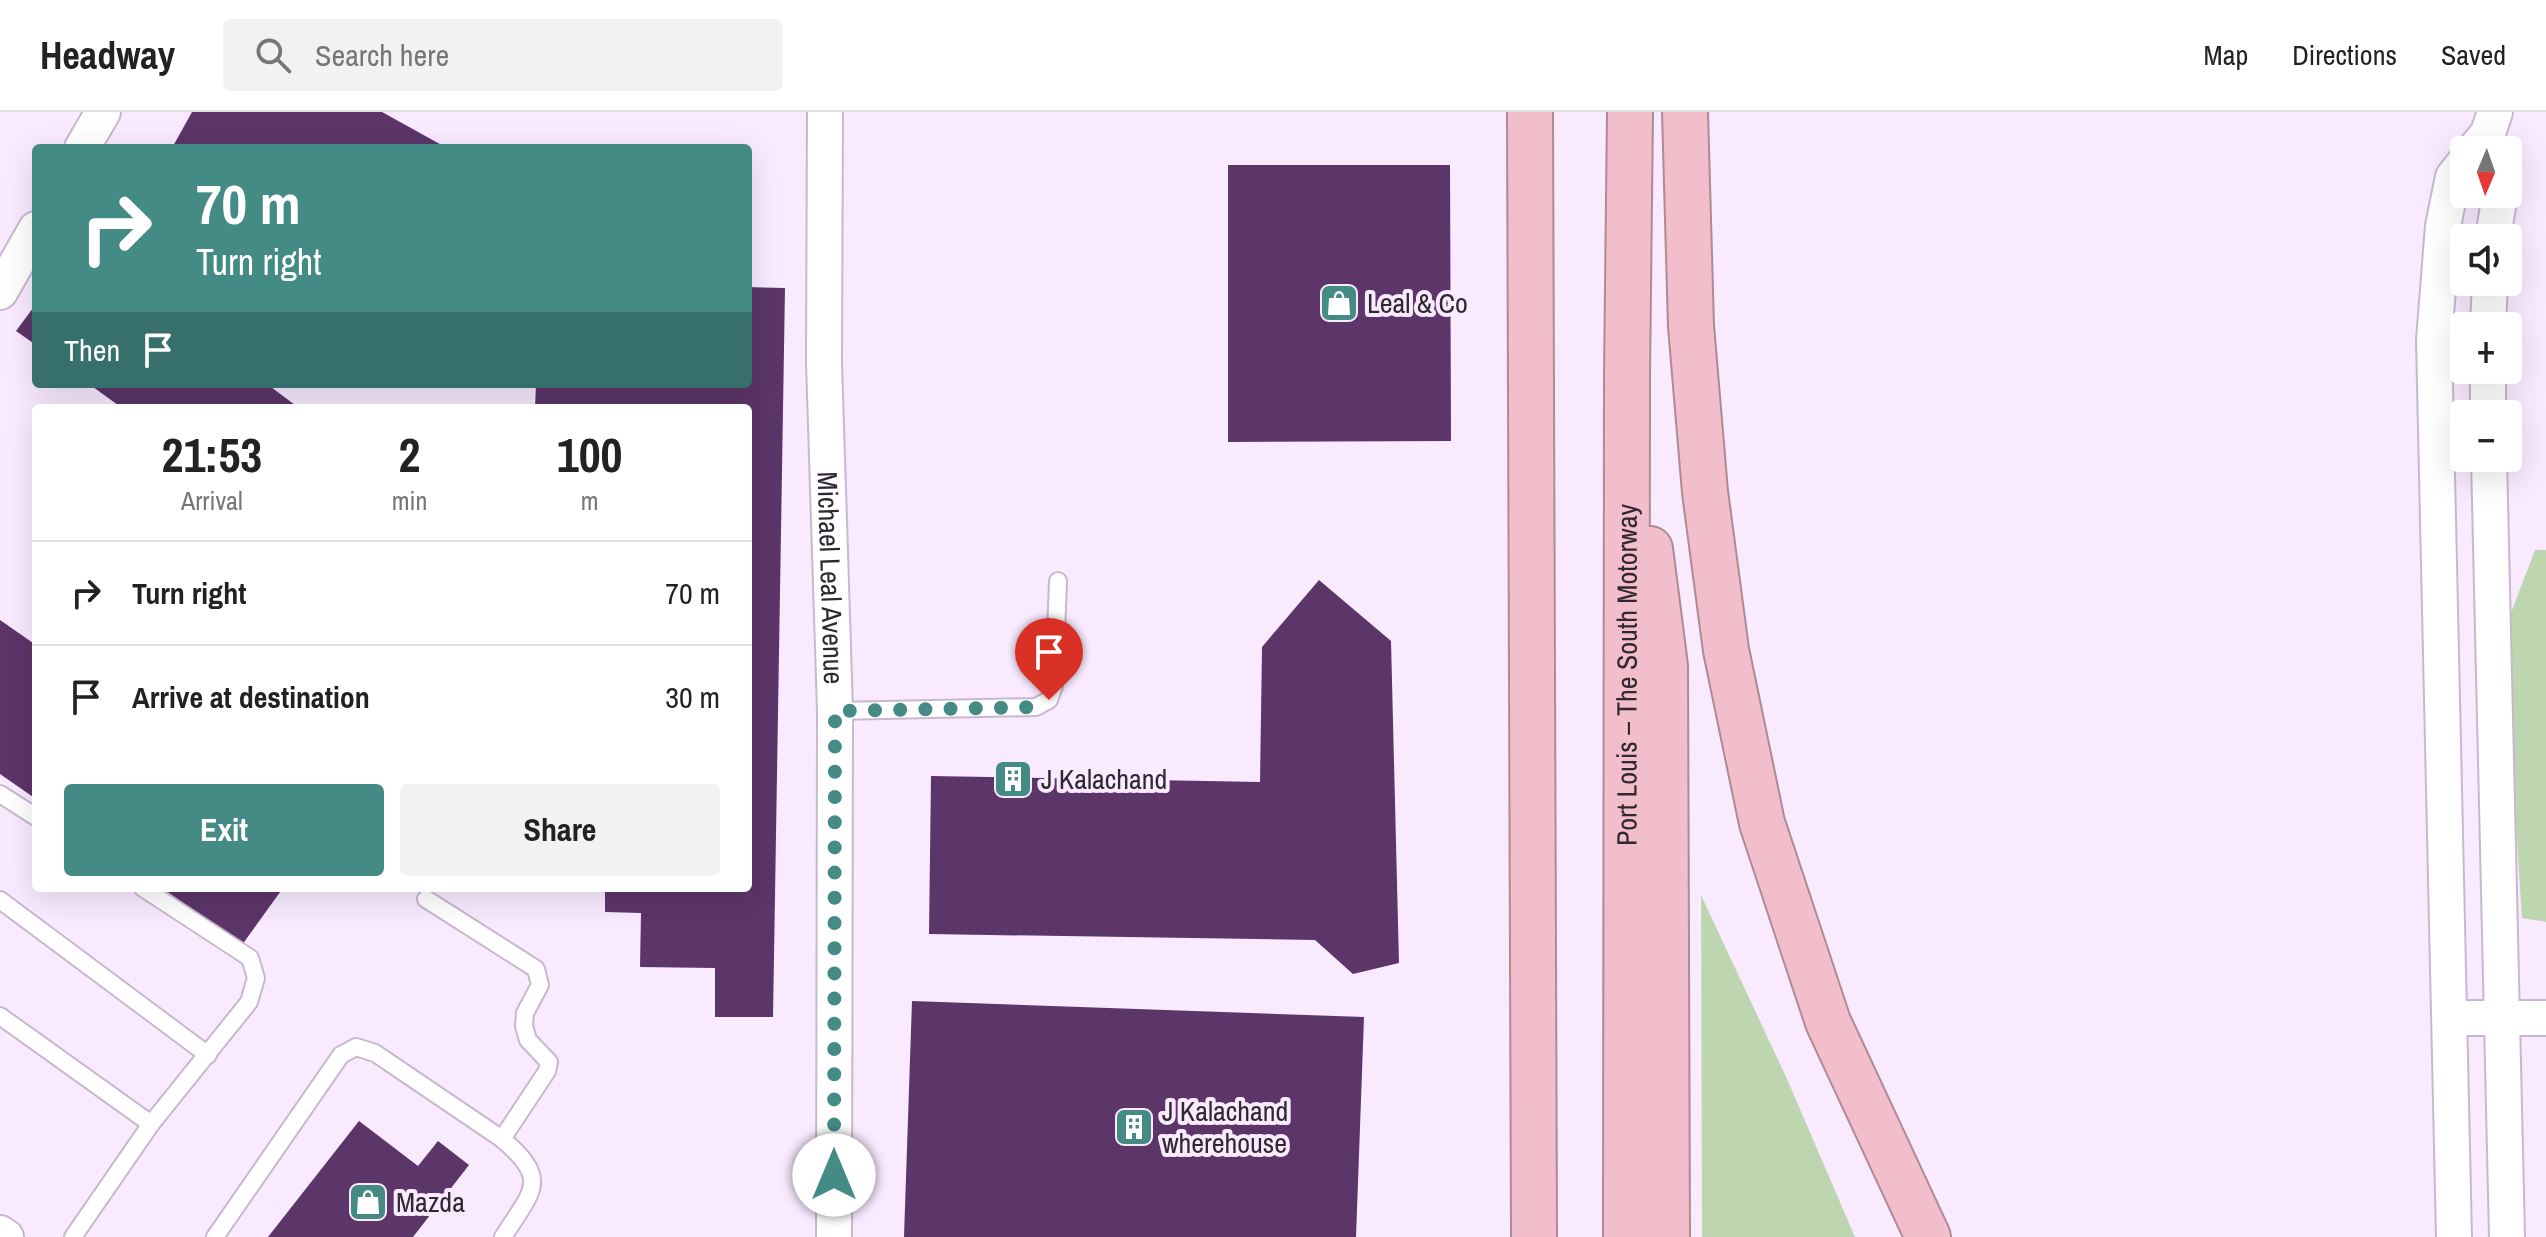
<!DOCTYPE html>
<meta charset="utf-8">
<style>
:root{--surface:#fff;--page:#f2f2f2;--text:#222;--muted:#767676;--line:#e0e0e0;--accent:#448b86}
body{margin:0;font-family:"Archivo Narrow",sans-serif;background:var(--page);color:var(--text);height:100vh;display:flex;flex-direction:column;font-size:30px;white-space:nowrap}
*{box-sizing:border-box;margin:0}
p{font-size:26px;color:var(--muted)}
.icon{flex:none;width:44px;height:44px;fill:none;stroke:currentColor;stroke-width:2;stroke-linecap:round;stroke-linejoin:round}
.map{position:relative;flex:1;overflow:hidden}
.sheet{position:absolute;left:32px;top:292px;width:720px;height:488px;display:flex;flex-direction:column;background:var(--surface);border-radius:8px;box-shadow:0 8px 32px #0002}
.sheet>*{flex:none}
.hud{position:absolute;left:32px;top:32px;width:720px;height:244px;border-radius:8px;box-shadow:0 8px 32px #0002;background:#448b86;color:#fff;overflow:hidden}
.needle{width:52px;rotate:182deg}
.tools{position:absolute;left:2450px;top:24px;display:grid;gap:16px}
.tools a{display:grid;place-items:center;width:72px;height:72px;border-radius:8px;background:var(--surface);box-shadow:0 8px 32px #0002;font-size:40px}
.pin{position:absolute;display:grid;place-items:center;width:68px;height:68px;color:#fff;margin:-82px -34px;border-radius:50% 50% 50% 0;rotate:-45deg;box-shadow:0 0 8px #0007}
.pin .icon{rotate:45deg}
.me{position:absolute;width:88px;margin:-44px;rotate:0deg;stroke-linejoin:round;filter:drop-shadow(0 0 6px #0008)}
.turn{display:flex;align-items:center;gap:28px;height:168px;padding:0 32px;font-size:36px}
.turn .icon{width:104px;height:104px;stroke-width:2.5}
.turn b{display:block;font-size:56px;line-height:68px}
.then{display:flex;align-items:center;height:76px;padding:0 32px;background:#0003;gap:16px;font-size:30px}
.eta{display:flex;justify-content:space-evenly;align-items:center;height:136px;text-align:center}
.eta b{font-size:48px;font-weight:700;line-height:56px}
.action{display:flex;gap:16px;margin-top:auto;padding:16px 32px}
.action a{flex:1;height:92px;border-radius:8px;background:var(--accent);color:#fff;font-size:32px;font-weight:700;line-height:92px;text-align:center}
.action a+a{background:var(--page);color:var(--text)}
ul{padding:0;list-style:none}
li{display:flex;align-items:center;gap:24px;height:104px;padding:0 32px;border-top:2px solid var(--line)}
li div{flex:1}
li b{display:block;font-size:30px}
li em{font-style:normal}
header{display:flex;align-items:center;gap:48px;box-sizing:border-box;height:112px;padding:0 40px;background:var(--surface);border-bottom:2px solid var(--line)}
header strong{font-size:38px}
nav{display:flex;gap:44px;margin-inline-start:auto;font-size:28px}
.search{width:560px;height:72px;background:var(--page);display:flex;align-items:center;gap:20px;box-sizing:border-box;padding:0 28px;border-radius:8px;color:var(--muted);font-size:30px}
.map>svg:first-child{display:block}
.green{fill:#bed6af}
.building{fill:#5c3569}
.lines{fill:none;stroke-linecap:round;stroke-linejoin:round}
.lane-casing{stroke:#c9b7d0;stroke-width:20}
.street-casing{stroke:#c9b7d0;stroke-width:38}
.highway-casing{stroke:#ae8a95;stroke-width:48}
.lane{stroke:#fff;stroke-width:16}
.street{stroke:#fff;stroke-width:34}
.highway{stroke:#f3becb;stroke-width:44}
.route{stroke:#448b86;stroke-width:14;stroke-dasharray:0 25.2}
.labels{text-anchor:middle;stroke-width:8;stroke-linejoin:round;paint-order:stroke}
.poi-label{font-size:28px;fill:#2f2832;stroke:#f9eaff;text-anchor:start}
.street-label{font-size:28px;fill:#2f2832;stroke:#f9eaff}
</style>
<header>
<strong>Headway</strong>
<div class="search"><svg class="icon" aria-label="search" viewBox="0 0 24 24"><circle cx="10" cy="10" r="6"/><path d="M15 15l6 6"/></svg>Search here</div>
<nav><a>Map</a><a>Directions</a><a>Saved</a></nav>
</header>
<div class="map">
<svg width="2546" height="1125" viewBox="0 0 2546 1125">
<rect width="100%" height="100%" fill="#f9eaff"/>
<!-- green -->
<g class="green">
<path d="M 2535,438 L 2546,438 L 2546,810 L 2522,806 L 2512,652 L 2509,506 Z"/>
<path d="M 1701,783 L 1787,967 L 1855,1125 L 1702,1125 Z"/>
</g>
<!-- building -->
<g class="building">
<path d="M 192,0 L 382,0 L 447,36 L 172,36 Z"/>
<path d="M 1228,53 L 1450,53 L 1451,329 L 1228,330 Z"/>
<path d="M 748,175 L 785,176 L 773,905 L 715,905 L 715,856 L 640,855 L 641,801 L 605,800 L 605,776 L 748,776 L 748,296 L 535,296 L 536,272 L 748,272 Z"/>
<path d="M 36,192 L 36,233 L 16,219 Z"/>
<path d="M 89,272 L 267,272 L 299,296 L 122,296 Z"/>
<path d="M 1319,468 L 1391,529 L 1399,851 L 1353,862 L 1315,828 L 929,822 L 931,664 L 1260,670 L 1262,535 Z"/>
<path d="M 0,508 L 36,533 L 36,687 L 0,662 Z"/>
<path d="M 162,776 L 283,776 L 242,833 Z"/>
<path d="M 912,889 L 1364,905 L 1356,1125 L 904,1125 Z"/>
<path d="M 359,1009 L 418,1054 L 438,1029 L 469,1053 L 413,1125 L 268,1125 Z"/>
</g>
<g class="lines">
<defs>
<g id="lane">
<path d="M 835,599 L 1036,595 L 1049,588 L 1054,574 L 1058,469"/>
<path d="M 0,682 L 36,705"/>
<path d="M 426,787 L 536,857 L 540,873 L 525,901 L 524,914 L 528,928 L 549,950 L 547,959 L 502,1027"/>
<path d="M 0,788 L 208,943"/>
<path d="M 0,904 L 151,1012"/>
<path d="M 73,1125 L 151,1012 L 249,890 L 256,866 L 250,846 L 143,776"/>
<path d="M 215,1125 L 341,943 L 356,935 L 375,941 L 502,1027 C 551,1068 532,1079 503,1125"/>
</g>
<g id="street">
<path id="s1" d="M 825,0 L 824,250 L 835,599 L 834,1125"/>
<path d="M 82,36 L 103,0"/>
<path d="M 2474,38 L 2488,21 L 2495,0"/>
<path d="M 2493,126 L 2500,82"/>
<path d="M 0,180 L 36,117"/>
<path d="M 2488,214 L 2490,170"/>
<path d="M 2488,302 L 2488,258"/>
<path d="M 2489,346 L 2507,1125"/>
<path d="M 2450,906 L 2546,906"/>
<path d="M 0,1121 L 6,1125"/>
<path d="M 2454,1125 L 2434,228 L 2443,114 L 2453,65 L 2464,51"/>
</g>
<g id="highway">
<path d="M 1530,0 L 1534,1125"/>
<path d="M 1685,0 L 1691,214 L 1705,380 L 1726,538 L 1762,711 L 1828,910 L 1928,1125"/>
<path d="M 1650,437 L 1665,554 L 1667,1125"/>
<path id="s2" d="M 1626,1125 L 1627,264 L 1630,0"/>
</g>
</defs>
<!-- lane casing -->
<use href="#lane" class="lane-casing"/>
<!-- street casing -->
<use href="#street" class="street-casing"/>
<!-- highway casing -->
<use href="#highway" class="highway-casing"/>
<!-- lane -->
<use href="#lane" class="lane"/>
<!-- street -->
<use href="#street" class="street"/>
<!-- highway -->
<use href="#highway" class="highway"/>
</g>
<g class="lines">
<!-- route -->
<path class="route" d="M 834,1063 L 835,599 L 1036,595 L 1049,588"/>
</g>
<!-- icons -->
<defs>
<symbol id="shop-square" viewBox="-11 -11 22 22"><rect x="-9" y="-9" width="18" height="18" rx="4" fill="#448b86" stroke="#f9eaff"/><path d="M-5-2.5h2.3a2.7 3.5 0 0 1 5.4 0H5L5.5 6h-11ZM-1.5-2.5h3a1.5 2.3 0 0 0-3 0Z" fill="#fff"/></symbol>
<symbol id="building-square" viewBox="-11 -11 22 22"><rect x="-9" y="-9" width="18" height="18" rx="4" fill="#448b86" stroke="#f9eaff"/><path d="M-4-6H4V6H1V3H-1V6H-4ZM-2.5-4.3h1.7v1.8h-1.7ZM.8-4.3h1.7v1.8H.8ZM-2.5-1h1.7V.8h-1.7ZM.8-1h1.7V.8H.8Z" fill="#fff"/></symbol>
</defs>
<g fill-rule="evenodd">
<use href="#shop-square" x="1317" y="169" width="44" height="44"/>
<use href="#building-square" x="991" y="645" width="44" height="44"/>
<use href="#building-square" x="1112" y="993" width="44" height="44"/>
<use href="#shop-square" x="346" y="1068" width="44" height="44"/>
</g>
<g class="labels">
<!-- poi labels -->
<g class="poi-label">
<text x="1367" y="201">Leal &amp; Co</text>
<text x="1041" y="677">J Kalachand</text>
<text x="1162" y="1009">J Kalachand<tspan x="1162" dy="32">wherehouse</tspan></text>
<text x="396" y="1100">Mazda</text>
</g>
<!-- street labels -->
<g class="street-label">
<text dy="10" stroke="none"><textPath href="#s1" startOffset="466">Michael Leal Avenue</textPath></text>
<text dy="10" stroke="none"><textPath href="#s2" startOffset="562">Port Louis – The South Motorway</textPath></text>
</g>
</g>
</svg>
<div class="tools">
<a><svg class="needle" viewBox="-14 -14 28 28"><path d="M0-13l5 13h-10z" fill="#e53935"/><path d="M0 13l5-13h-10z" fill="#767676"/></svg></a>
<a><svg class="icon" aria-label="sound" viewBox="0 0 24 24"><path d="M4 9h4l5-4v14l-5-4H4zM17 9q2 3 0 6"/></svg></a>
<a>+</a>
<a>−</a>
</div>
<div class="pin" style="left:1049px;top:588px;background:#d93025"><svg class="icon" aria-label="arrive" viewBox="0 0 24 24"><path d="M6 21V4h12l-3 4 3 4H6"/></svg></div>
<svg class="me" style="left:834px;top:1063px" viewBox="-20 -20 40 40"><circle r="19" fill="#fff"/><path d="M0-13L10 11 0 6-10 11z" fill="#448b86"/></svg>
<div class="hud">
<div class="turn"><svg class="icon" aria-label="right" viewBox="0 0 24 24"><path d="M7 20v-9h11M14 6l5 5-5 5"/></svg><div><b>70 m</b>Turn right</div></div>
<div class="then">Then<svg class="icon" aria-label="arrive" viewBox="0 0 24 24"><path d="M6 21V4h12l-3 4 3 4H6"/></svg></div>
</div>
<section class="sheet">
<div class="eta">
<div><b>21:53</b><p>Arrival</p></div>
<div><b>2</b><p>min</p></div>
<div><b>100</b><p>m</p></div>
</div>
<ul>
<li><svg class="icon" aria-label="right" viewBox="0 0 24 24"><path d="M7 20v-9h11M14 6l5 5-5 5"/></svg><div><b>Turn right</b></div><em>70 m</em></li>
<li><svg class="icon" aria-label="arrive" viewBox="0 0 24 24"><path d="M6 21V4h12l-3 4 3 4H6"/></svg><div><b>Arrive at destination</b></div><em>30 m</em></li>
</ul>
<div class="action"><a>Exit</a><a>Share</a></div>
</section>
</div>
